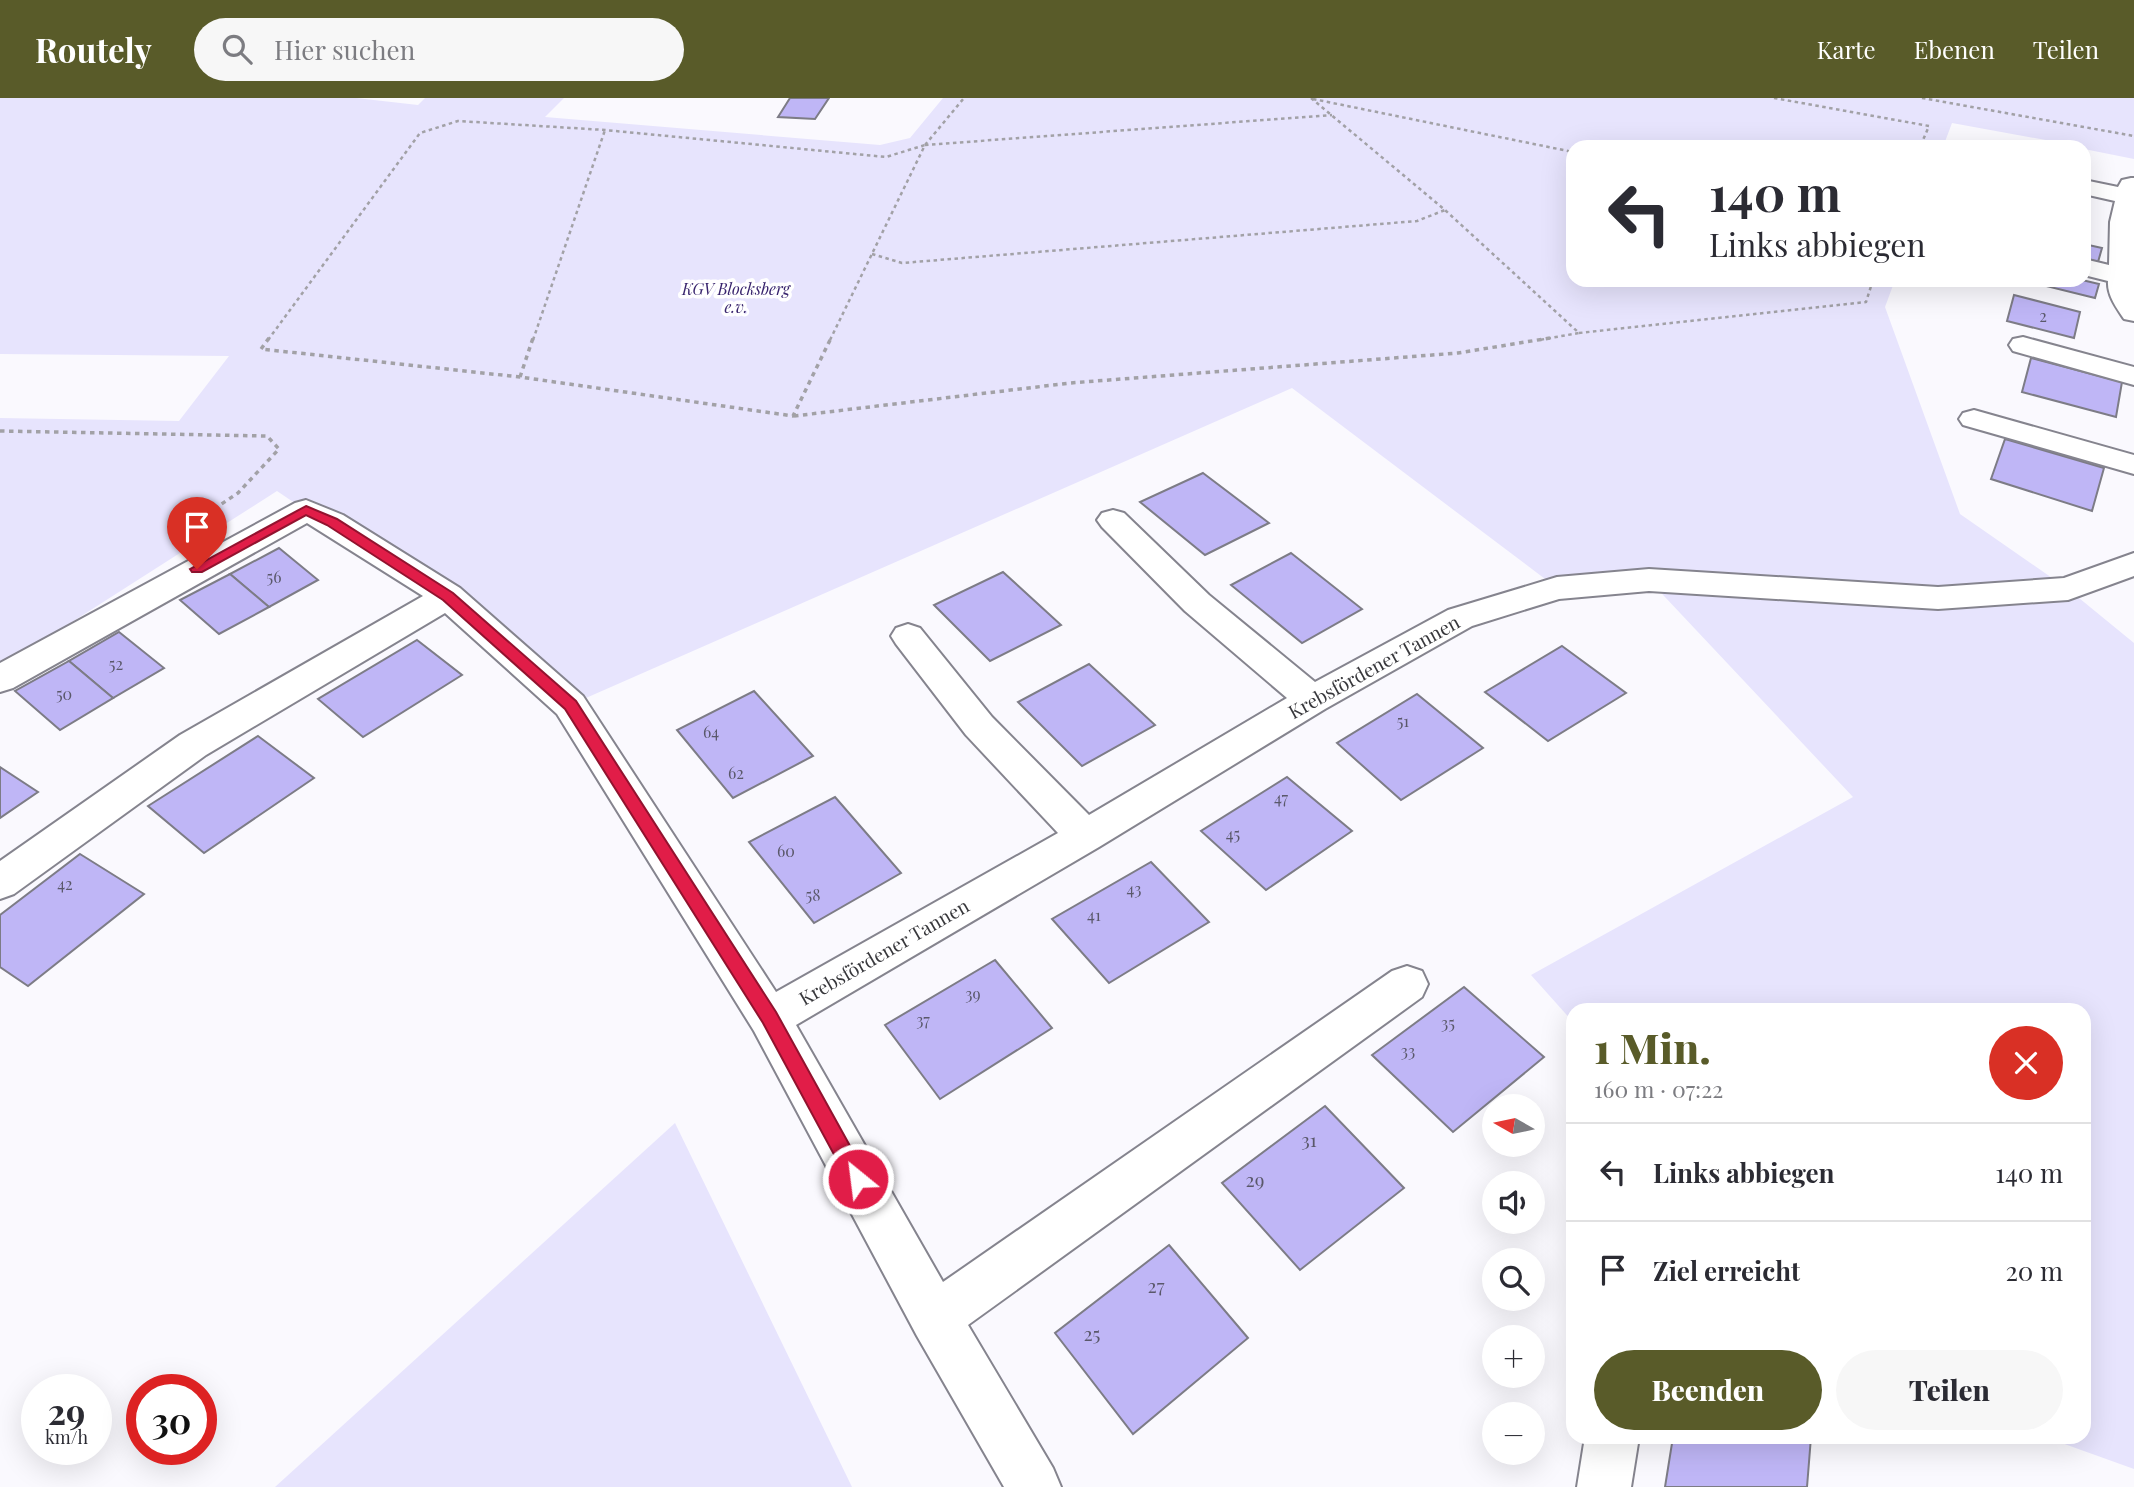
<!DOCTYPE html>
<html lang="de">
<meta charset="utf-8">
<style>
:root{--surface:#fff;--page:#f7f7f7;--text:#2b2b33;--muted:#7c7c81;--line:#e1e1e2;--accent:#595b29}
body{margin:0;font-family:"Playfair Display",serif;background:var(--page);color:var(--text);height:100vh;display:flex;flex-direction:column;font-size:26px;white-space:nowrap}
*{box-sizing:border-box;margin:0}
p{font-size:23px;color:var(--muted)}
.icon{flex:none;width:38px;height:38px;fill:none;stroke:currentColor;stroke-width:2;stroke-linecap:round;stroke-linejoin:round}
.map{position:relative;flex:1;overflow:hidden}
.drawer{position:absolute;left:1566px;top:905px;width:525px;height:441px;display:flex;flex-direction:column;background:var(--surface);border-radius:21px;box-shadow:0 7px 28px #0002}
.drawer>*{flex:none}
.guide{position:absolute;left:1566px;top:42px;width:525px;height:147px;border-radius:21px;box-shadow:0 7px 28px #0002;background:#fff;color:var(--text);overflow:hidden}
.needle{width:46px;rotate:279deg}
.tools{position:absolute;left:1482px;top:996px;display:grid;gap:14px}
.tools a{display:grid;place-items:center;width:63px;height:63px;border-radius:50%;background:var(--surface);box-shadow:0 7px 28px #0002;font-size:35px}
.speed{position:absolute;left:21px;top:1276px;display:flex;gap:14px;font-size:35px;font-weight:700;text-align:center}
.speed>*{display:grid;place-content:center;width:91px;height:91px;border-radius:50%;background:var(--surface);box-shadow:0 7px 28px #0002;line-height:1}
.speed small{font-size:18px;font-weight:400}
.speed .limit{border:10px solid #d22;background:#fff;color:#111}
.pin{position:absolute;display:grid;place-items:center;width:60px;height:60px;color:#fff;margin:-72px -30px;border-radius:50% 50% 50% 0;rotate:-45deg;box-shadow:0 0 7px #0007}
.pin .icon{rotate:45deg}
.me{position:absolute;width:77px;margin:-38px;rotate:331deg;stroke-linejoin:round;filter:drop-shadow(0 0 5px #0008)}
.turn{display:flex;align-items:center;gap:24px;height:147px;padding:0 28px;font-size:32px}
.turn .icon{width:91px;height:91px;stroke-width:2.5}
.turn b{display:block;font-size:49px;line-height:60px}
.round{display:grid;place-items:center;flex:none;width:74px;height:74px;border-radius:37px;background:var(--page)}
.head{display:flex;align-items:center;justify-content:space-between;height:119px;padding:0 28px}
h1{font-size:42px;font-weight:800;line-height:52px;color:var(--accent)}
.cta{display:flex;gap:14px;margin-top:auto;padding:14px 28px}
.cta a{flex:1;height:80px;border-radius:42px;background:var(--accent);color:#fff;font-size:28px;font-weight:800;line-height:80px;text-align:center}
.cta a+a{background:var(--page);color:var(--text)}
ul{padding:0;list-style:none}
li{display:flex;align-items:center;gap:21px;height:98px;padding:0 28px;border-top:2px solid var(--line)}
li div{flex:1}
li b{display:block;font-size:26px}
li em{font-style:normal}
header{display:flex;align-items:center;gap:42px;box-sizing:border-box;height:98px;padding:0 35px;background:var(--accent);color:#fff}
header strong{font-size:33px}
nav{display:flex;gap:38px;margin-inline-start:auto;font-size:24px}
.search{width:490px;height:63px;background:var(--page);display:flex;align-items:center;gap:18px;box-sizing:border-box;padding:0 24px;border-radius:38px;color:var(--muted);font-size:26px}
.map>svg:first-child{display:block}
.green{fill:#e7e4fd}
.building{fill:#bfb6f6;stroke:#7d7c86;stroke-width:2}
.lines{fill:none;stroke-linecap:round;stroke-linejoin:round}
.minor-casing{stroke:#85848e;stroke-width:4}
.path-far1{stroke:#a2a1a6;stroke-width:2.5;stroke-dasharray:3.5 3.5;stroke-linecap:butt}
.path{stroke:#a2a1a6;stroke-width:3.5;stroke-dasharray:4.5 4.5;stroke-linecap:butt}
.minor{fill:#fff;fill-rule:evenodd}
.route{fill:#e11d48;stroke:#92132f;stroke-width:2}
.labels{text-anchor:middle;stroke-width:7;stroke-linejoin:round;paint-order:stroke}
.far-park-label{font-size:16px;font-style:italic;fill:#38246d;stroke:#fff}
.number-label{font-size:16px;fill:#5a586a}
.street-label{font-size:19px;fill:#38383c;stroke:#fff}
.near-number-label{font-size:19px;fill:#5a586a}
</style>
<header>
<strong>Routely</strong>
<div class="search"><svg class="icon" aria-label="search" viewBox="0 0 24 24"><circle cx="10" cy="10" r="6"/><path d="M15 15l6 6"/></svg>Hier suchen</div>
<nav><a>Karte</a><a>Ebenen</a><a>Teilen</a></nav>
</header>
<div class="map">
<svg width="2134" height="1389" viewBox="0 0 2134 1389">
<rect width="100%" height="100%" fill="#faf9fe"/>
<!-- green -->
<g class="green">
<path d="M 0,0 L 356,0 L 418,7 L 425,0 L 564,0 L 545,19 L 880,47 L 910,40 L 943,0 L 2134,0 L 2134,61 L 2084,51 L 2084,49 L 1952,25 L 1943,49 L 1573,49 L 1573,182 L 1895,182 L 1885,209 L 1960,416 L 2068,491 L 2134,545 L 2134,1371 L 2045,1339 L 2084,1339 L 2084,912 L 1573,912 L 1573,924 L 1531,877 L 1853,699 L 1649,482 L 1557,490 L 1292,290 L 570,607 L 497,542 L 277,393 L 0,570 L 0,320 L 179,323 L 229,258 L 0,256 Z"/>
<path d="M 675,1025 L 852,1389 L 275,1389 Z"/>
</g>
<!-- building -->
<g class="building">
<path d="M 790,0 L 829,0 L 815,21 L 778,19 Z"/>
<path d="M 2084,146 L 2102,150 L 2098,164 L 2084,160 Z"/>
<path d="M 2022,182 L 2082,182 L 2099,186 L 2095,200 Z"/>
<path d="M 2014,197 L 2080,214 L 2074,240 L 2007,223 Z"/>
<path d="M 2031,260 L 2122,284 L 2116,319 L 2022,294 Z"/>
<path d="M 2005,341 L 2104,370 L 2092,413 L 1991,381 Z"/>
<path d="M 1203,375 L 1269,425 L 1205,457 L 1140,404 Z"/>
<path d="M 279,450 L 318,482 L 269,509 L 230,476 Z"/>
<path d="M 1291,455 L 1362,511 L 1302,545 L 1231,487 Z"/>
<path d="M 1003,474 L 1061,527 L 990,563 L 934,507 Z"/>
<path d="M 230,476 L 269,509 L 219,536 L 180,502 Z"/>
<path d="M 119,534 L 164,570 L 113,600 L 69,563 Z"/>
<path d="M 417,542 L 462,577 L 363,639 L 318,601 Z"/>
<path d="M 1562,548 L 1626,595 L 1548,643 L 1485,594 Z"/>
<path d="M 69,563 L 113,600 L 60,632 L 15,593 Z"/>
<path d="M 1089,566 L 1155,627 L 1082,668 L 1018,604 Z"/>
<path d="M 754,593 L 813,658 L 733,700 L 677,632 Z"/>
<path d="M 1417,596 L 1483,650 L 1401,702 L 1337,645 Z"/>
<path d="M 258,638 L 314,680 L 204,755 L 148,708 Z"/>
<path d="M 0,669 L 38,694 L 0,720 Z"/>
<path d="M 1287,679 L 1352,733 L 1266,792 L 1201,733 Z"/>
<path d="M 835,699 L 901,775 L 814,825 L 749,744 Z"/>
<path d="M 80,756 L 144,796 L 28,888 L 0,869 L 0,817 Z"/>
<path d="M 1151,764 L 1209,824 L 1109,885 L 1052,821 Z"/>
<path d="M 995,862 L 1052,930 L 940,1001 L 885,927 Z"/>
<path d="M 1464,889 L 1544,959 L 1453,1034 L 1372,957 Z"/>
<path d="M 1325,1008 L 1404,1090 L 1300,1172 L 1222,1085 Z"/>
<path d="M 1169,1147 L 1248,1240 L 1133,1336 L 1055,1235 Z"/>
<path d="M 1673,1339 L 1811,1339 L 1807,1389 L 1665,1389 Z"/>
</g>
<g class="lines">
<defs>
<g id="minor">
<path d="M 2131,80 L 2134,80 L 2134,223 L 2124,221 C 2116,209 2107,197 2108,183 L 2084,177 L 2084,161 L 2109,167 L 2110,124 L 2115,103 L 2084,96 L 2084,82 L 2118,89 L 2122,82 Z"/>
<path d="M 2023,239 L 2134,269 L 2134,287 L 2013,253 L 2009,247 L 2013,241 Z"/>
<path d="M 1974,312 L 2134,357 L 2134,376 L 1963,327 L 1959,321 L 1963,315 Z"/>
<path d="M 306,402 L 343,417 L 460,490 L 583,598 L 776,894 L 1058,735 L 966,637 L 896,546 L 891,538 L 896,530 L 908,526 L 920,530 L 992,619 L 1089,717 L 1287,600 L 1185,513 L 1102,429 L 1097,422 L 1102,415 L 1113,412 L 1124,415 L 1209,497 L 1315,584 L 1448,512 L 1557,479 L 1649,471 L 1938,489 L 2064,480 L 2134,455 L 2134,478 L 2068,502 L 1938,511 L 1649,493 L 1559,501 L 1472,528 L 1325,611 L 1099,749 L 796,927 L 943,1184 L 1392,873 L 1407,868 L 1422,873 L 1428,886 L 1422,899 L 968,1227 L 1053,1370 L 1061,1389 L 1004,1389 L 917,1238 L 754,933 L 557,616 L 445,515 L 206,657 L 14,796 L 0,801 L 0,763 L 180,637 L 423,498 L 307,425 L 13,590 L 0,594 L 0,565 L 295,405 Z"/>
<path d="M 1585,1339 L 1639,1339 L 1631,1389 L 1577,1389 Z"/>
</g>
</defs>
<!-- minor casing -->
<use href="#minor" class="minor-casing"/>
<!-- path-far1 -->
<g class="path-far1">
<path d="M 1311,0 L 1445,112 L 1579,235 L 1539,242"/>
<path d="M 1774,0 L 1929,28 L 1920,49"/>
<path d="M 1922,0 L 2134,38"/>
<path d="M 1313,1 L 1573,54"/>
<path d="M 925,47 L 964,0"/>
<path d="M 925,47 L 1332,17"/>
<path d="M 872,156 L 902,165 L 1417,123 L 1445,112"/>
<path d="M 1579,235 L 1866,204 L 1873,182"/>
<path d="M 268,242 L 420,35 L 458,23 L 605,32 L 886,59 L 925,47"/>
<path d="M 533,242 L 605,32"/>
<path d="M 830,242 L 925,47"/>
</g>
<!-- path -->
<g class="path">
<path d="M 269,240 L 261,251 L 520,279 L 793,318 L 831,240"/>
<path d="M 520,279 L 533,240"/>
<path d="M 794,318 L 1070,285 L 1458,255 L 1550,240"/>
<path d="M 0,333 L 267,338 L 279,351 L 238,395 L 208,415"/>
</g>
<!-- minor -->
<use href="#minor" class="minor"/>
</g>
<!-- route -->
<path class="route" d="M 306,408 L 337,421 L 453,495 L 576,603 L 776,914 L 865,1075 L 868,1081 L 865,1088 L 858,1090 L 851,1088 L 763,925 L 565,611 L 443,502 L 327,427 L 306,417 L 202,474 L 192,474 L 190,471 Z"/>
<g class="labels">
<!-- far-park labels -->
<g class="far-park-label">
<text x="736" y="197">KGV Blocksberg<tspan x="736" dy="18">e.v.</tspan></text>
</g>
<!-- number labels -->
<g class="number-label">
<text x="2043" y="224">2</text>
<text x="274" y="485">56</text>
<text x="116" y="572">52</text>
<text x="64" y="602">50</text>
<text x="1403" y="629">51</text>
<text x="711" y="640">64</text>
<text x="736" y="681">62</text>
<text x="1281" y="706">47</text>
<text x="1233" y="742">45</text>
<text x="786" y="759">60</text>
<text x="65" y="792">42</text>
<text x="1134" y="797">43</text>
<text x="813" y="803">58</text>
<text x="1094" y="823">41</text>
<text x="973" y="902">39</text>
<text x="923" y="928">37</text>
<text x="1448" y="931">35</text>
<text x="1408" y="959">33</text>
</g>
<!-- street labels -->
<g class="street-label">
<text transform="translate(1374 569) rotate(-29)" y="7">Krebsfördener Tannen</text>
<text transform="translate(884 854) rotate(-30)" y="7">Krebsfördener Tannen</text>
</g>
<!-- near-number labels -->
<g class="near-number-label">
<text x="1309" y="1049">31</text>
<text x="1255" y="1089">29</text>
<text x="1156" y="1195">27</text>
<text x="1092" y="1243">25</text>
</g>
</g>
</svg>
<div class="tools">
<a><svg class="needle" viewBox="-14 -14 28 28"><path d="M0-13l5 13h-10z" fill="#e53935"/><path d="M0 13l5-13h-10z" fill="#7c7c81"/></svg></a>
<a><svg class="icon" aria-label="sound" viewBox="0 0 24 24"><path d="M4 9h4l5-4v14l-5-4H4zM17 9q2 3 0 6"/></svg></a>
<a><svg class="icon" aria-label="search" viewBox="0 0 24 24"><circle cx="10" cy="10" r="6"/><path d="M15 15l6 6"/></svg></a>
<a>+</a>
<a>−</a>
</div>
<div class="speed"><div>29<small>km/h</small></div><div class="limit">30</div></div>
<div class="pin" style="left:197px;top:471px;background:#d93025"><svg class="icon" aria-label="arrive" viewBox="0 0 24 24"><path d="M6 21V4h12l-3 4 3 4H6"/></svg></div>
<svg class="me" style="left:858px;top:1081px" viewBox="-20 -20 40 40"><circle r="17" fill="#e11d48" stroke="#fff" stroke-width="3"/><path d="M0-11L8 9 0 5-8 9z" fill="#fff"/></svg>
<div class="guide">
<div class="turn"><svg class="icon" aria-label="left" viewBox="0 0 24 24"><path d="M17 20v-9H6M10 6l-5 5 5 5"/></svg><div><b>140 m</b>Links abbiegen</div></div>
</div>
<section class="drawer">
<div class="head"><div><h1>1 Min.</h1><p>160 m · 07:22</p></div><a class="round" style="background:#d93025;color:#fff"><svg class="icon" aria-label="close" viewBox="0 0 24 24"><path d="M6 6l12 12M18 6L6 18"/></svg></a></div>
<ul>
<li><svg class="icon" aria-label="left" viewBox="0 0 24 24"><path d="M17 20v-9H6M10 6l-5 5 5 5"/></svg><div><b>Links abbiegen</b></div><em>140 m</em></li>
<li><svg class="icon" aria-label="arrive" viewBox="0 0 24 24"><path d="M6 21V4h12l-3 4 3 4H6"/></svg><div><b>Ziel erreicht</b></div><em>20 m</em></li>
</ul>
<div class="cta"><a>Beenden</a><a>Teilen</a></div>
</section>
</div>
